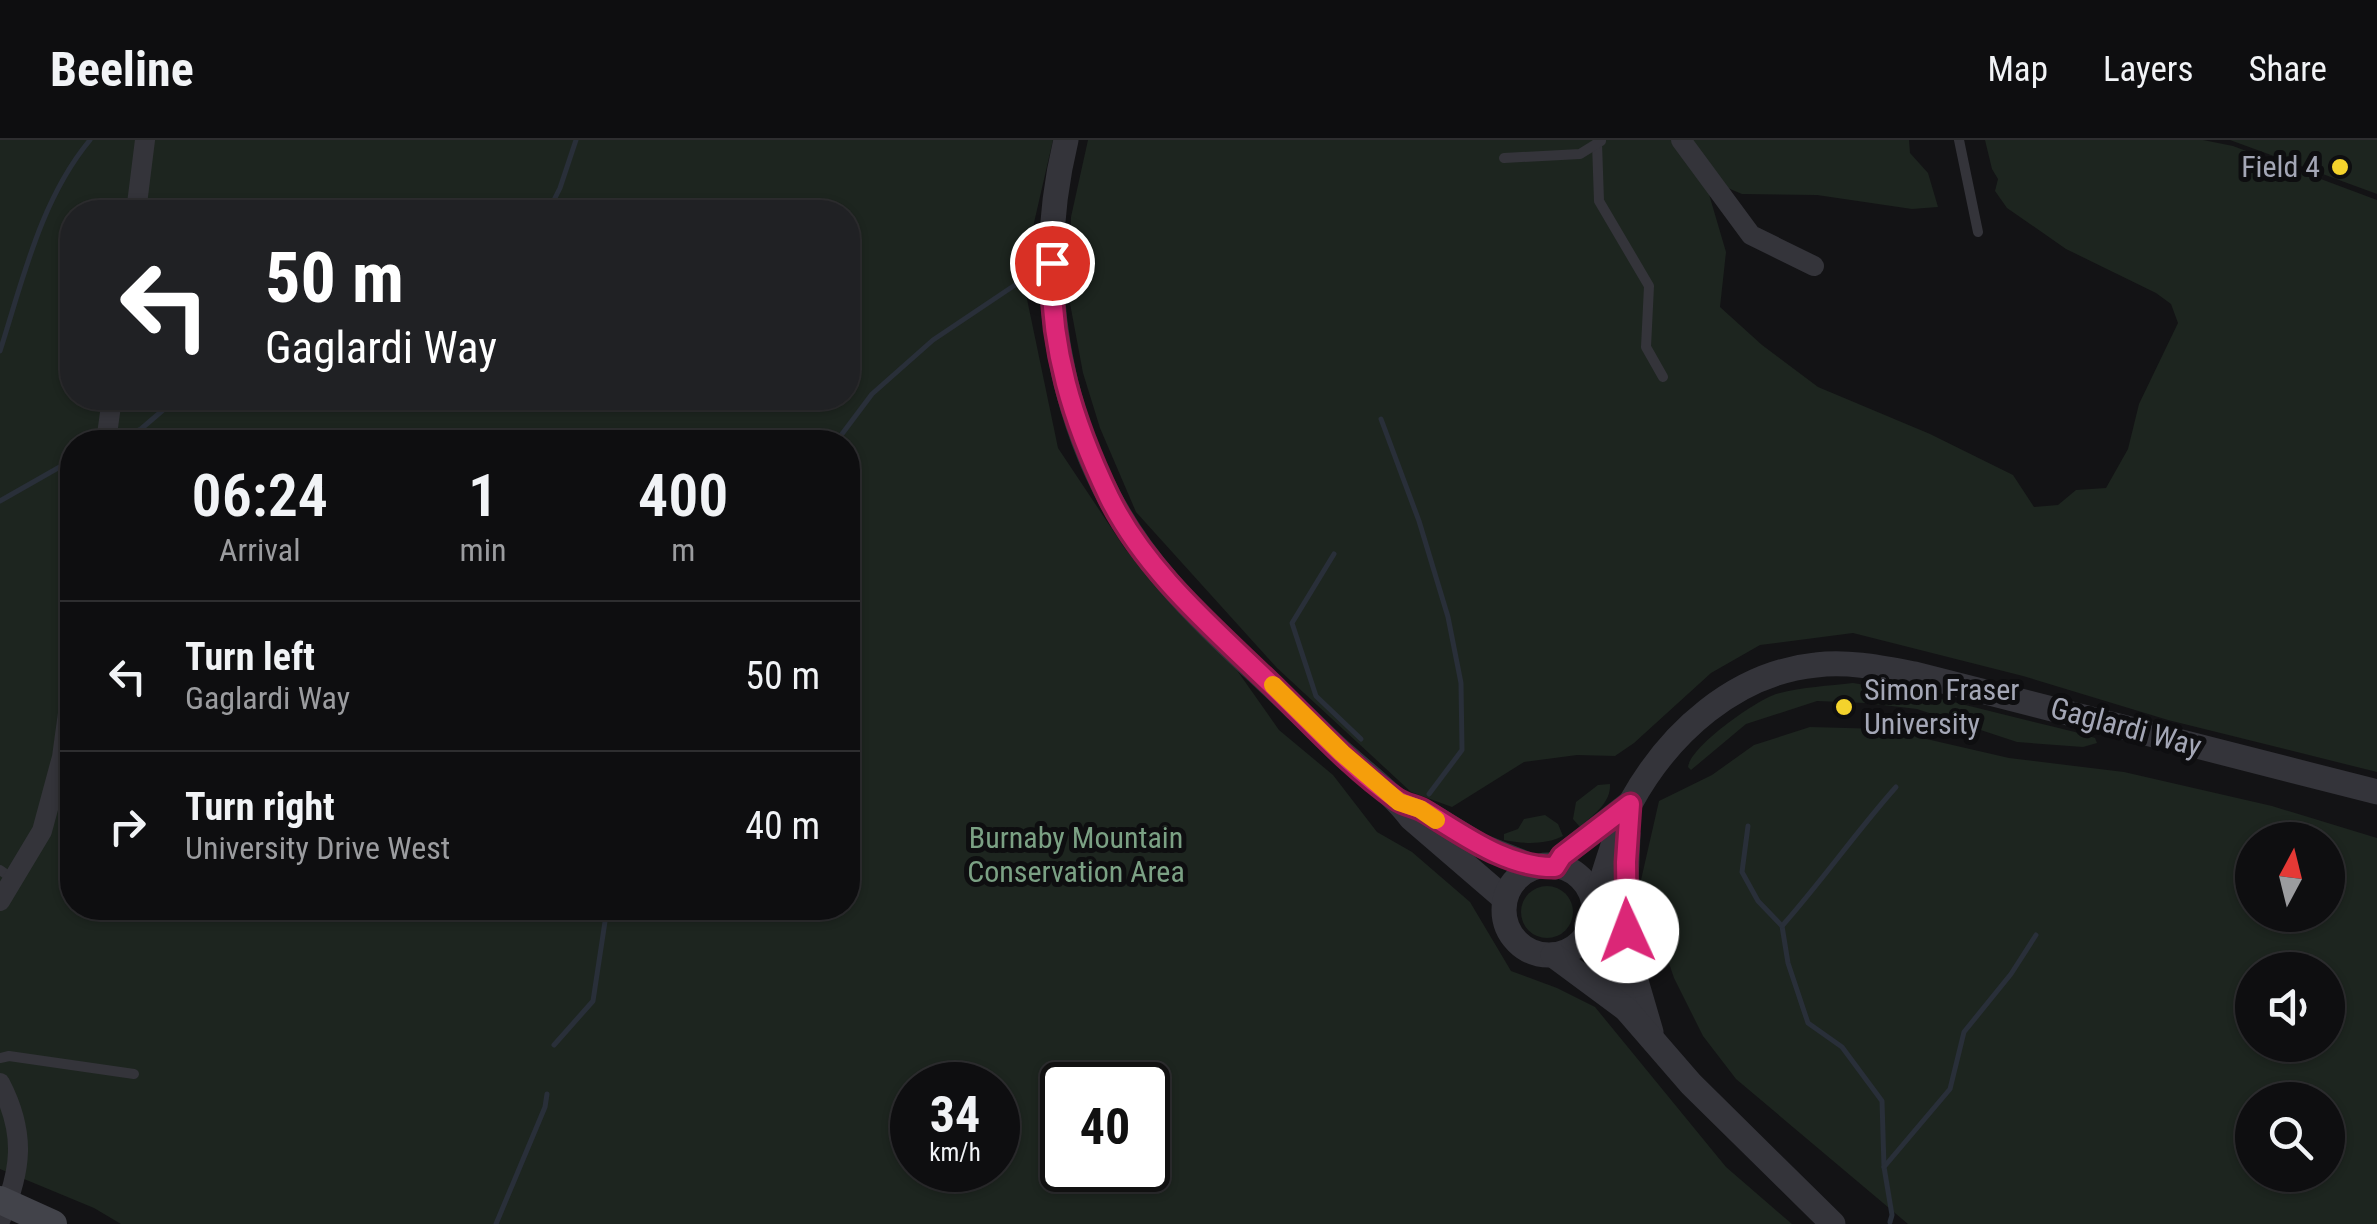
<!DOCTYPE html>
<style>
:root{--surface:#0e0e10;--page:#1c1c1e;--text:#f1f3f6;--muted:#9b9c9f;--line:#2e2e30}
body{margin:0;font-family:"Roboto Condensed",sans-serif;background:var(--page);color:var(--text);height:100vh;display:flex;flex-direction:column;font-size:38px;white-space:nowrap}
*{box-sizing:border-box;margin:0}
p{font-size:32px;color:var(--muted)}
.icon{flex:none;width:55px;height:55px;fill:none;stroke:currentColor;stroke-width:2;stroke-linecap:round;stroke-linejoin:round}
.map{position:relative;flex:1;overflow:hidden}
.sheet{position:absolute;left:60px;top:290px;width:800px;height:490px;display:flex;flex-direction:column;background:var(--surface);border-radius:40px;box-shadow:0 2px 8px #0004,0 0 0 2px var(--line)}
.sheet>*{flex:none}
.guide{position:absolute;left:60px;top:60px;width:800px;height:210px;border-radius:40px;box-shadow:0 2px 8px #0004,0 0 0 2px var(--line);background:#202124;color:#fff;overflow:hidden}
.needle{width:65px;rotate:7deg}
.buttons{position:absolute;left:2235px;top:682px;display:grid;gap:20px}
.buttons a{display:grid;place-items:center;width:110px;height:110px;border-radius:50%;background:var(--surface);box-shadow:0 2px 8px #0004,0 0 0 2px var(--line);font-size:50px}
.speed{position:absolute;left:890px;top:922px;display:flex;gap:20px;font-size:50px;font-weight:700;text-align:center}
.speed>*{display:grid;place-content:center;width:130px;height:130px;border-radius:50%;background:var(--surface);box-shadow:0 2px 8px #0004,0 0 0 2px var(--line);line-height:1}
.speed small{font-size:25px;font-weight:400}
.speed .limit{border:5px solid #111;border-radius:15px;background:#fff;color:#111}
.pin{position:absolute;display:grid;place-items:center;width:85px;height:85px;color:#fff;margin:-42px;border:5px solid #fff;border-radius:50%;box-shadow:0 2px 10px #0007}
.me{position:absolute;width:110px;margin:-55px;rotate:358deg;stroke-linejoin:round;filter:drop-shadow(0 0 8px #0008)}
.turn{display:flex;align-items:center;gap:35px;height:210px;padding:0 40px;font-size:45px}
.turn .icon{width:130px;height:130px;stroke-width:2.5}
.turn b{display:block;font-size:70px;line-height:85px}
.eta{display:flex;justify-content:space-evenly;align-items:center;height:170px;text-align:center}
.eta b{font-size:60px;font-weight:600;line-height:70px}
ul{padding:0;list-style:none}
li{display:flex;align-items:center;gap:30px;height:150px;padding:0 40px;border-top:2px solid var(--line)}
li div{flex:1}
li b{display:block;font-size:38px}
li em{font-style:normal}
header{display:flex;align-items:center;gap:60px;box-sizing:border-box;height:140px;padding:0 50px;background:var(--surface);border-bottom:2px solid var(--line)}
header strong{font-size:48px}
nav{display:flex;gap:55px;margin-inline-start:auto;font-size:35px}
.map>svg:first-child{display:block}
.green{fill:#1d251f;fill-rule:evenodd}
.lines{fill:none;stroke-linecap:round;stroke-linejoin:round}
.stream{stroke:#292f39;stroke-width:5}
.service{stroke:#34343a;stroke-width:10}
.minor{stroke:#34343a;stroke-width:20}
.tertiary{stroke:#34343a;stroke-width:25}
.secondary{stroke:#42434a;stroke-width:28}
.route-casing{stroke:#8e194d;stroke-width:25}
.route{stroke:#db2777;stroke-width:18}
.slow{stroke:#f59e0b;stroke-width:18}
.poi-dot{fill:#f4d32c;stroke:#0e0e10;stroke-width:4}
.labels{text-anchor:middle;stroke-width:10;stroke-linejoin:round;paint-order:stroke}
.poi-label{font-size:30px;fill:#a4a7b6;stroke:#0e0e10;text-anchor:end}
.street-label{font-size:30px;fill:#a4a7b6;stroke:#0e0e10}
.park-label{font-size:30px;fill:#7ba184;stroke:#0e0e10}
</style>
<header>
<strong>Beeline</strong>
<nav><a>Map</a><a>Layers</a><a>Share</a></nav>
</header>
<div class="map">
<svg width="2377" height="1084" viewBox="0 0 2377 1084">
<rect width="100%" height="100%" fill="#131315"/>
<!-- green -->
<g class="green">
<path d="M 0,0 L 1053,0 L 1022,135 L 1058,308 L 1126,410 L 1217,502 L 1279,590 L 1333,635 L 1377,692 L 1412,712 L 1470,762 L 1511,831 L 1557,848 L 1595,867 L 1726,1027 L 1792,1084 L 121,1084 L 94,1068 L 0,1029 ZM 72,72 L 848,72 L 848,258 L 72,258 ZM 72,302 L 848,302 L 848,768 L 72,768 ZM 912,945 L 998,945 L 998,1030 L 912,1030 ZM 1062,945 L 1148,945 L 1148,1030 L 1062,1030 Z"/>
<path d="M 1088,0 L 1685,0 L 1701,27 L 1726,112 L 1720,167 L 1762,205 L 1818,247 L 1930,294 L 2013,335 L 2034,367 L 2058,365 L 2076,350 L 2106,348 L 2128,309 L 2139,264 L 2178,183 L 2171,164 L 2156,153 L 2066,109 L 2007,68 L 1995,51 L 1998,39 L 1992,29 L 1985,0 L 2203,0 L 2233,6 L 2377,60 L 2377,632 L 2168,580 L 2023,536 L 1853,493 L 1760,505 L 1711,533 L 1634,603 L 1615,616 L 1577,615 L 1524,622 L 1452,667 L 1411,652 L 1277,528 L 1136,372 L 1100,288 L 1083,233 L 1069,158 L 1071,77 Z"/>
<path d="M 1692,0 L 1909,0 L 1910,13 L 1928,33 L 1938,67 L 1912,69 L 1817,55 L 1742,54 L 1716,43 Z"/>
<path d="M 2230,0 L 2377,0 L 2377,54 Z"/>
<path d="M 1853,543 L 1917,553 L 2075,592 L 2095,598 L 2097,603 L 2083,607 L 2017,602 L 1917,569 L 1866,563 L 1817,561 L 1746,584 L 1691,630 L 1688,627 C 1691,606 1755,561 1776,554 C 1801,547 1828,546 1853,543 Z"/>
<path d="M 1810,587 L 1883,589 L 2009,618 L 2124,632 L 2272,666 L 2377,698 L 2377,1084 L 1908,1084 L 1736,939 L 1703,896 L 1674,838 L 1641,740 L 1659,661 L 1712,635 L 1754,605 ZM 2252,700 L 2328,700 L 2328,775 L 2252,775 ZM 2252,830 L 2328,830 L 2328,905 L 2252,905 ZM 2252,960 L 2328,960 L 2328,1035 L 2252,1035 Z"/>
<path d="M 1610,644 C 1611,663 1594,674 1580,687 L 1573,679 L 1576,662 L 1598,645 Z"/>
<path d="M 1545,675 L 1558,684 L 1563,696 C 1545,705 1523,704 1504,700 L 1504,694 L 1518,689 L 1524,679 Z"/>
<circle cx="1547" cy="772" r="26"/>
</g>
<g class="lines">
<!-- stream -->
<g class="stream">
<path d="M 548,72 L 560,48 L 576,0"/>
<path d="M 0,211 C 23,139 41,59 90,0"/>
<path d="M 1381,279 L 1419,381 L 1448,477 L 1461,543 L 1462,610 L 1429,654"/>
<path d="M 121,298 L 141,289 L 177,258"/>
<path d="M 836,302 L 872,254 L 933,200 L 1015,145"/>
<path d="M 0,361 L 72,320"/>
<path d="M 1334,414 L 1292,483 L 1316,556 L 1361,599"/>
<path d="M 1748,686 L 1742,732 L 1758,761 L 1782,786 L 1788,823 L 1808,883 L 1842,907 L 1882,961 L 1884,1027 L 1892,1075 L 1890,1082"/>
<path d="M 1782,786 C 1822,741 1856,692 1896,647"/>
<path d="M 554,905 L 593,861 L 606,775 L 611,768"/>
<path d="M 1884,1027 L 1950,949 L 1964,892 L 2011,834 L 2036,795"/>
<path d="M 496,1084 L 545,967 L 547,954"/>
</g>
<!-- service -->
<g class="service">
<path d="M 1959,0 L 1978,92"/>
<path d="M 1597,3 L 1599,61 L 1649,146 L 1646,207 L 1663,237"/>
<path d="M 1504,18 L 1580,14 L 1601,1"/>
<path d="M 0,730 L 13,739"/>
<path d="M 0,918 L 9,916 L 134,934"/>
</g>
<!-- minor -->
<g class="minor">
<path d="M 1681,0 L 1751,95 L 1814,126"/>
<path d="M 136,72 L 145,0"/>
<path d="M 106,302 L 112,258"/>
<path d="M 0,761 L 42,691 L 62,617 L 72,544"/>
<path d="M 0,943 C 26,993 22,1030 0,1081"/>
</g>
<!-- tertiary -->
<g class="tertiary">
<path d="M 1066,0 C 1029,153 1063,321 1167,441 C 1206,487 1253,527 1296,569 C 1313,584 1328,601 1346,616 C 1368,636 1393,654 1411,678 L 1505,759"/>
<path d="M 1427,673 L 1479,705 L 1534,727"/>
<path d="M 1628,695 L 1625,765 L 1629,817 L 1651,892"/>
<circle cx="1549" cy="770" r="45"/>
<path d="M 1555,727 L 1562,716 L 1630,663"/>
<path d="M 1594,763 C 1606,730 1615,692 1631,662 C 1669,593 1735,533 1816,525 C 1849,521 1882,528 1915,534 L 2377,652"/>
<path d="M 1594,777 L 1626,869"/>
<path d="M 1553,815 L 1626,869 L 1691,944 L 1833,1084"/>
</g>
<!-- secondary -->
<path class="secondary" d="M 0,1060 L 53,1084"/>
</g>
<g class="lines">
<defs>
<path id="route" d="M 1052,123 C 1049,206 1073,282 1109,357 C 1147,434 1218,492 1278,551 C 1316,588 1353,629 1396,659 C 1404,665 1415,666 1424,671 C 1464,695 1507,728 1555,727 L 1562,716 L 1630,664 L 1626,722 L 1627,791"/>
</defs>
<!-- route casing -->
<use href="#route" class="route-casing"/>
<!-- route -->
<use href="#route" class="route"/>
<!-- slow -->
<path class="slow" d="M 1273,545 L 1342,613 L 1399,662 L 1420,669 L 1436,680"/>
</g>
<!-- markers -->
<g class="poi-dot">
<circle cx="2340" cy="27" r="10"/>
<circle cx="1844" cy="567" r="10"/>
</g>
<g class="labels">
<!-- poi labels -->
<g class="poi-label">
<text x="2320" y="37">Field 4</text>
<text x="1864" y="560" text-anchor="start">Simon Fraser<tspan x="1864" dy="34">University</tspan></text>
</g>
<!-- street labels -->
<g class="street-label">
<text transform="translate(2126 587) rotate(15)" y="10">Gaglardi Way</text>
</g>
<!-- park labels -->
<g class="park-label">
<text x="1076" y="708">Burnaby Mountain<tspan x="1076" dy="34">Conservation Area</tspan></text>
</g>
</g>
</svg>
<div class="buttons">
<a><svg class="needle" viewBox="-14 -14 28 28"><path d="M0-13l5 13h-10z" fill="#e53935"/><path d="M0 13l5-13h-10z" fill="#9b9c9f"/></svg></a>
<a><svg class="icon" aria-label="sound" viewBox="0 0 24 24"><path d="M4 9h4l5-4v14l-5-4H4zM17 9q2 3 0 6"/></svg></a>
<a><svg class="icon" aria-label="search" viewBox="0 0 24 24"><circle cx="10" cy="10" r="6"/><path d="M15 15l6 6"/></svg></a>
</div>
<div class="speed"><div>34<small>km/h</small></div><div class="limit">40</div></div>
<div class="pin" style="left:1052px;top:123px;background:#d93025"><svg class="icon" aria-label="arrive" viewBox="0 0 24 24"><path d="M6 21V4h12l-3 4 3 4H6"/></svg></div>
<svg class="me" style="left:1627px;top:791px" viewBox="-20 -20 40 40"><circle r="19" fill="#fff"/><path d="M0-13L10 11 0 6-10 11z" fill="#db2777"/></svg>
<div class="guide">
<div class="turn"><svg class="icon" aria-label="left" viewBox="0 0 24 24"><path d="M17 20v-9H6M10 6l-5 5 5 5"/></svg><div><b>50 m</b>Gaglardi Way</div></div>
</div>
<section class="sheet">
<div class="eta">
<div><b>06:24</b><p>Arrival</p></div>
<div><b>1</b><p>min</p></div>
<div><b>400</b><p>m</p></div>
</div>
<ul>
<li><svg class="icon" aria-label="left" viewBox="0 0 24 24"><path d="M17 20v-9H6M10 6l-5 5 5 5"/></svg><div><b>Turn left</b><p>Gaglardi Way</p></div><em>50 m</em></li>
<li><svg class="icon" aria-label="right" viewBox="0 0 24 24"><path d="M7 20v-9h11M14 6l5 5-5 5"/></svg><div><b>Turn right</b><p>University Drive West</p></div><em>40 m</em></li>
</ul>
</section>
</div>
